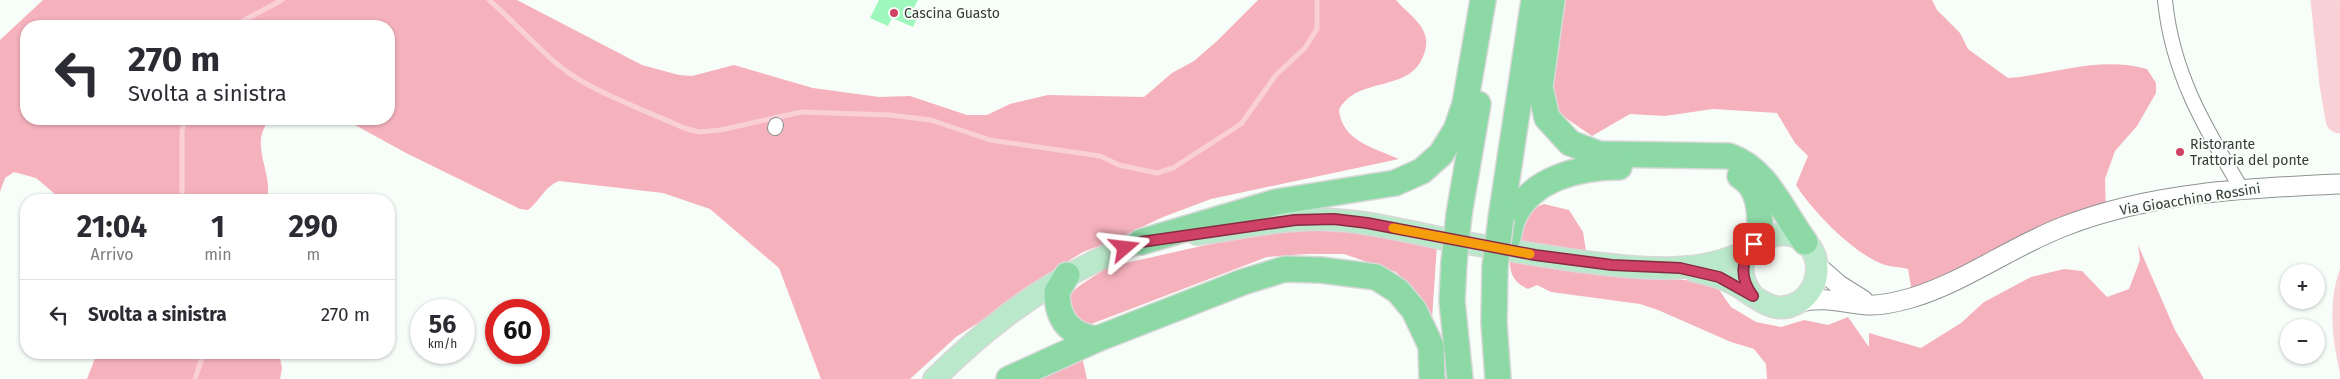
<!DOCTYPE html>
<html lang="it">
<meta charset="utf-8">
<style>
:root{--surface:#fff;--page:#f2f2f3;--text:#2b2b33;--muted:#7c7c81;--line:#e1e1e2}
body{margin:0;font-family:"Fira Sans",sans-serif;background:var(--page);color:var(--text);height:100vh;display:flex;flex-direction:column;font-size:19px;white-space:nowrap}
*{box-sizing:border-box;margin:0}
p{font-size:16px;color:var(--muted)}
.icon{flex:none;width:28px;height:28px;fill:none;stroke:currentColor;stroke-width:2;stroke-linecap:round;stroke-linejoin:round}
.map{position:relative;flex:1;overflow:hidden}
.details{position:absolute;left:20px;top:194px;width:375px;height:165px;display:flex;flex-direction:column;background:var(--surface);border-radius:20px;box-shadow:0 1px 4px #0004}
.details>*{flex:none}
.hud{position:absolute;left:20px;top:20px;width:375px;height:105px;border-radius:20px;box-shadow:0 1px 4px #0004;background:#fff;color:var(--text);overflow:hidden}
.fabs{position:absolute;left:2280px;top:264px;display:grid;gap:10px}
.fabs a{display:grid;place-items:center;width:45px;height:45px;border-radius:50%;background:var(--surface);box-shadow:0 1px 4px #0004;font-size:25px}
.speed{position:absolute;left:410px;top:299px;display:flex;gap:10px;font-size:25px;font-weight:700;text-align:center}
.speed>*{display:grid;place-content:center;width:65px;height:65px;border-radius:50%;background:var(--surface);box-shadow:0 1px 4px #0004;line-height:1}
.speed small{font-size:12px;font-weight:400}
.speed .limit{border:8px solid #d22;background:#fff;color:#111}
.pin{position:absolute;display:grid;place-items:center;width:42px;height:42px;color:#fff;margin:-21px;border-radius:10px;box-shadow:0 2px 8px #0006}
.me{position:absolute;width:55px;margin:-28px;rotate:73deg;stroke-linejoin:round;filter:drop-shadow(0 0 4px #0008)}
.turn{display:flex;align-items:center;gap:18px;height:105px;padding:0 25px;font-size:22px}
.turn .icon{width:65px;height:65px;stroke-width:2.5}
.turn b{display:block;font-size:35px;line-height:42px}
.eta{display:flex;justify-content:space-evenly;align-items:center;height:85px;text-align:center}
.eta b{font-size:30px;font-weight:700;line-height:35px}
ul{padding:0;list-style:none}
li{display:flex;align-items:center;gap:15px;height:70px;padding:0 25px;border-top:1px solid var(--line)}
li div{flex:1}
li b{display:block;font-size:19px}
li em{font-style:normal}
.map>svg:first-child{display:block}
.green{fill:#f6b2bc}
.water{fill:#f9d0d5}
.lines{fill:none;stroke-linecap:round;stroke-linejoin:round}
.stream{stroke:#f9d0d5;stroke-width:5}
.river{stroke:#f9d0d5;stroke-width:29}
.building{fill:#9ef7bd}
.street-casing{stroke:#8d938f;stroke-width:16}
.secondary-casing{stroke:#8d938f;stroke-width:21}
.primary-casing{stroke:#d7d8d7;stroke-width:24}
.highway-casing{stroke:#d7d8d7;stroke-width:28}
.street{stroke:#fff;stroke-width:14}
.secondary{stroke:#fff;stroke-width:19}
.primary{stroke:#bae8ca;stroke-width:21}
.highway{stroke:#8cd9a6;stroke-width:25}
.highway-bridge-casing{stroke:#d7d8d7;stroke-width:28;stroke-linecap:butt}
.highway-bridge{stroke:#8cd9a6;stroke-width:25}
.route-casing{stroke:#872a42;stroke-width:12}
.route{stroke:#d04166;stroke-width:9}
.slow{stroke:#f59e0b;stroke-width:9}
.poi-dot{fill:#d04166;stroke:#f7fdf9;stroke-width:2}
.labels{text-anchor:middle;stroke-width:4;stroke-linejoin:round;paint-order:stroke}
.poi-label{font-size:14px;fill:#393b39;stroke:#f7fdf9;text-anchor:start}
.street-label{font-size:14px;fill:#393b39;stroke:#f7fdf9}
</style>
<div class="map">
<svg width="2340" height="379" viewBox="0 0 2340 379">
<rect width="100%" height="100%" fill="#f7fdf9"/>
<!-- green -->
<g class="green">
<path d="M 43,0 L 517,0 L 642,65 L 679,75 L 692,76 L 734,65 L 813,88 L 879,97 L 910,96 L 967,115 L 987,115 L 1010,104 L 1048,95 L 1144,97 L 1172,73 L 1194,61 L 1217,41 L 1258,0 L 1396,0 C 1404,10 1419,20 1424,32 C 1427,39 1427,46 1424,54 C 1411,94 1357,75 1339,110 C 1342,141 1374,148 1399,159 L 1211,199 L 1163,217 L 1110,242 L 1083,252 L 1023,289 L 992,314 L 956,337 L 910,379 L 821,379 L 779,268 L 710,209 L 663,193 L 559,181 C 544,187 540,201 528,210 L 520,209 L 406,153 L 344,119 L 389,119 L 389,26 L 26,26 L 26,119 L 268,119 C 266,125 262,131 261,138 C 259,160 272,178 267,200 L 62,200 L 36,178 L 14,172 L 5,178 L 0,192 L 0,40 Z"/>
<path d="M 1555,0 L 1932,0 L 1937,10 L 1960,33 L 1968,49 L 2008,78 C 2057,74 2098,56 2147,69 L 2156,83 L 2156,93 L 2137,126 L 2115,151 L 2105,179 L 2106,213 L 1913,298 L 1908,269 C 1901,267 1892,267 1885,265 C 1855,255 1813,212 1796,185 L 1808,156 L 1795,143 L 1777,113 L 1713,109 L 1665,116 L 1630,114 L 1592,136 L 1560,114 L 1547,94 Z"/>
<path d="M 1544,204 L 1569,210 L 1583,232 L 1589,269 L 1636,271 L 1668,279 L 1699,281 L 1717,287 L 1731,307 L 1756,322 L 1781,327 L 1804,320 L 1828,325 L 1848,317 L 1869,347 L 1869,333 L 1921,348 L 1961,323 L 1984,302 L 2031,277 L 2064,269 L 2082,271 L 2107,297 L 2129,289 L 2140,260 L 2138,245 L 2175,330 L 2204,379 L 1767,379 L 1766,364 L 1754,349 L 1731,342 L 1658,310 L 1640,304 L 1551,292 L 1537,285 L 1528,289 C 1494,275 1517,235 1526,211 Z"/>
<path d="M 1337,228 L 1437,245 L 1432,319 L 1410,287 L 1396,272 L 1344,254 L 1307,254 L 1267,257 L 1086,326 L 1070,309 L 1068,296 L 1079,286 L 1108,267 L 1206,245 L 1275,233 Z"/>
<path d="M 97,353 L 279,353 L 282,368 L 280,379 L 87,379 Z"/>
<path d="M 1082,357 L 1087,379 L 1029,379 Z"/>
</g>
<!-- water -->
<path class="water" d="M 2340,269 L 2340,373 C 2332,340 2328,301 2340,269 Z"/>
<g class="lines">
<!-- stream -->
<g class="stream">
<path d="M 489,0 C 521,27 548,63 585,83 C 617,101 651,113 684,128 L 699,132 L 720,130 L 801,112 L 890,115 L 931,120 L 990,140 L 1100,156 L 1119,165 L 1157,173 L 1173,168 L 1241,124 L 1276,75 L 1305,48 L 1317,29 L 1317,0"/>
<path d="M 233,26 L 282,0"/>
<path d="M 182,200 L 182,131 L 185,119"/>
<path d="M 195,379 L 204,352"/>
</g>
<!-- river -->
<path class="river" d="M 2325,0 L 2334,84 L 2340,119"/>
</g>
<!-- building -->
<path class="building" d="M 879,0 L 918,0 L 912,11 L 919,14 L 913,27 L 892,18 L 888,26 L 870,18 Z"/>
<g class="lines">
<defs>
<g id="street">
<path d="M 2165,0 C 2172,73 2204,126 2241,188"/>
<path d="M 775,128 L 776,125"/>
</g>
<g id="secondary">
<path d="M 1816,265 L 1839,285 L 1863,300"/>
<path d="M 1800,302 C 1824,296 1843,303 1867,305 C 1881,306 1897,302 1911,298 C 1965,282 2012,246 2065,226 C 2152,192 2248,188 2340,184"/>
</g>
<g id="primary">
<path d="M 1197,234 C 1243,228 1290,216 1336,220 C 1371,222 1405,231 1440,238 C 1486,247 1532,254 1578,261 C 1634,268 1697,277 1748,250"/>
<path d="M 1695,271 C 1710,274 1724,278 1738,286 C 1757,298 1775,317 1799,302 C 1810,295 1817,282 1817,270 C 1816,206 1709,237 1753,296"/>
<path d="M 934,379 C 980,334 1028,295 1086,266 C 1109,254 1131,243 1157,239"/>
</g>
<g id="highway">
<path d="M 1552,0 L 1540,87 L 1547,118 L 1570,143 L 1599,154 L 1729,156 C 1767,169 1782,211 1805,242"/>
<path d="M 1740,176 C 1762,189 1760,216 1760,239"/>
<path d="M 1459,214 L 1478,104"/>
<path d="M 1501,218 L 1534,0"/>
<path d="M 1508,238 C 1510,232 1510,225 1513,219 C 1530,178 1580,167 1619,167"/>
<path d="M 1141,242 L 1276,202 L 1395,183 L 1422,171 L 1441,154 L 1456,130 L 1465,104 L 1483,0"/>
<path d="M 1454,262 L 1452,301 L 1460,379"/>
<path d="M 1495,267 L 1494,323 L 1498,379"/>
<path d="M 1067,275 L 1057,292 C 1057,320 1070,335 1097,339"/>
<path d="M 1009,379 L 1097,339 L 1243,282 L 1285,269 L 1321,270 L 1376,277 L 1398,291 L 1414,310 L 1431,346 L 1432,379"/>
</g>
</defs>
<!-- street casing -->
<use href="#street" class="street-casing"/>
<!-- secondary casing -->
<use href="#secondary" class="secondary-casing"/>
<!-- primary casing -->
<use href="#primary" class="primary-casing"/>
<!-- highway casing -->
<use href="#highway" class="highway-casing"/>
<!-- street -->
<use href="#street" class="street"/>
<!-- secondary -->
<use href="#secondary" class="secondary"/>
<!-- primary -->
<use href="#primary" class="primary"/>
<!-- highway -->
<use href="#highway" class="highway"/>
<defs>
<g id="highway-bridge">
<path d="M 1454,262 L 1459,214"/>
<path d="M 1495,267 L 1501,218"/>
</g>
</defs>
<!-- highway-bridge casing -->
<use href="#highway-bridge" class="highway-bridge-casing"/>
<!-- highway-bridge -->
<use href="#highway-bridge" class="highway-bridge"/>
</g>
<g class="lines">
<defs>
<path id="route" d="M 1125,248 L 1141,242 L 1295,220 L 1334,219 L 1367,223 L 1535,255 L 1612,265 L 1680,268 L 1719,277 L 1753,296 C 1740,279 1740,261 1754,244"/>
</defs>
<!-- route casing -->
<use href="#route" class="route-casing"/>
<!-- route -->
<use href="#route" class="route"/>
<!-- slow -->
<path class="slow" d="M 1393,228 L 1530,254"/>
</g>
<!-- markers -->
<g class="poi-dot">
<circle cx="894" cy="13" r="5"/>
<circle cx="2180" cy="152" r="5"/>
</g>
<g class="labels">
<!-- poi labels -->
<g class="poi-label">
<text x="904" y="18">Cascina Guasto</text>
<text x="2190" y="149">Ristorante<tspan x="2190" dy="16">Trattoria del ponte</tspan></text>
</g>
<!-- street labels -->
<g class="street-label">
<text transform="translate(2190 199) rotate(-9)" y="5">Via Gioacchino Rossini</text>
</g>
</g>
</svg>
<div class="fabs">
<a>+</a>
<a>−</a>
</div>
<div class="speed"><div>56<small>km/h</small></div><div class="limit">60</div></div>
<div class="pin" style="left:1754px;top:244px;background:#d93025"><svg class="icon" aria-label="arrive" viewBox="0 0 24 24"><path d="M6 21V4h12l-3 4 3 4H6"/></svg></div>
<svg class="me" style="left:1125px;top:248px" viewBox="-20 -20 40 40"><path d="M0-17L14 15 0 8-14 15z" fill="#d04166" stroke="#fff" stroke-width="4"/></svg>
<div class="hud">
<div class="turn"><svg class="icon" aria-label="left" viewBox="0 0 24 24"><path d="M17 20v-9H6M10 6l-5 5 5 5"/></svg><div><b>270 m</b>Svolta a sinistra</div></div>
</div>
<section class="details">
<div class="eta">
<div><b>21:04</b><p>Arrivo</p></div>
<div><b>1</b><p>min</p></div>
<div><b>290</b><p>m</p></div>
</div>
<ul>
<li><svg class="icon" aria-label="left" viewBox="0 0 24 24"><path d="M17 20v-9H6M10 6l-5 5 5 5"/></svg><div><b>Svolta a sinistra</b></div><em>270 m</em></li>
</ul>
</section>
</div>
